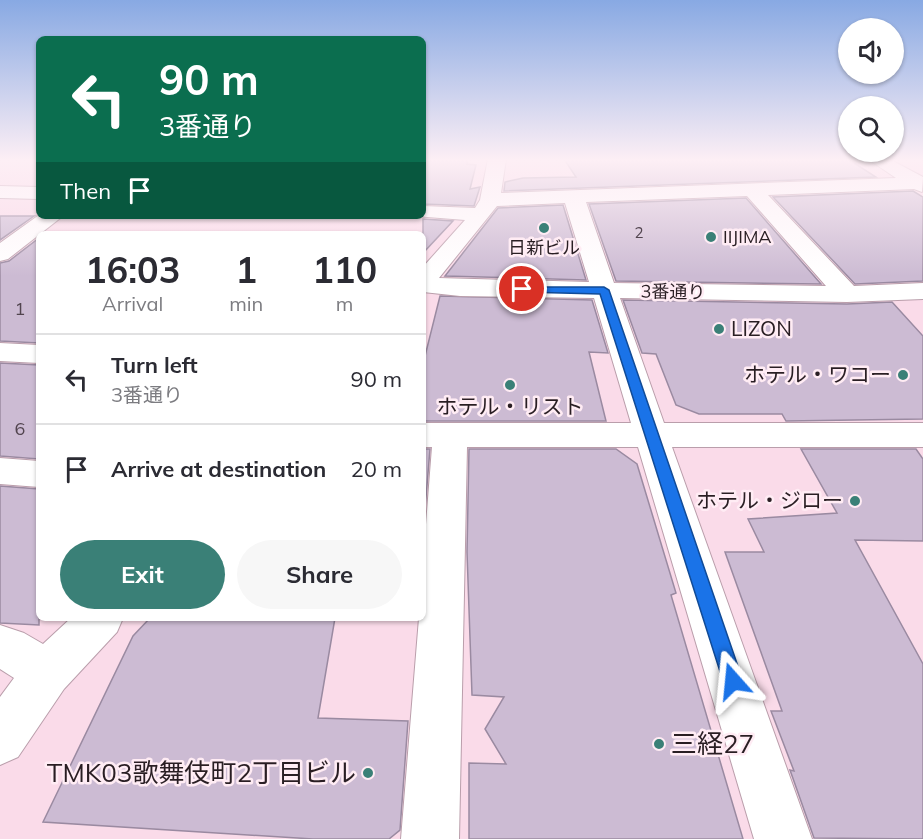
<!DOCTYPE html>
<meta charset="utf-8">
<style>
:root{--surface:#fff;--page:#f7f7f7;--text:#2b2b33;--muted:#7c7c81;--line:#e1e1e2;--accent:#3a8077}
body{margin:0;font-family:Mulish,"Noto Sans JP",sans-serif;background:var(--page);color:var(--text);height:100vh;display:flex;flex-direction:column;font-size:22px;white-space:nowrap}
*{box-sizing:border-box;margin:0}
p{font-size:20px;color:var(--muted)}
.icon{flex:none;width:33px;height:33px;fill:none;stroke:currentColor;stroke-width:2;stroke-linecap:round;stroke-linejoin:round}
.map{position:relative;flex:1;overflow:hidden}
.drawer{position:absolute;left:36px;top:231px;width:390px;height:390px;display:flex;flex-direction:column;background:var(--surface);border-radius:9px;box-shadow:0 2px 4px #0004}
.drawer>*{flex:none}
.hud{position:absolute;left:36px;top:36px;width:390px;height:183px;border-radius:9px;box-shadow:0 2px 4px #0004;background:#0b6e4f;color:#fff;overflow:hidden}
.tools{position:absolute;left:838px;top:18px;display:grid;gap:12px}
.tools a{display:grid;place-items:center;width:66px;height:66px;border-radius:50%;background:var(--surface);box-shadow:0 2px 4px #0004;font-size:30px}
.pin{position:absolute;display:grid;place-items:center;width:51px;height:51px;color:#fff;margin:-26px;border:3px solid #fff;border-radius:50%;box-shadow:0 2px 6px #0007}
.me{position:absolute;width:66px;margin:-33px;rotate:342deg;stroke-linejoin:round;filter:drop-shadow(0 0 4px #0008)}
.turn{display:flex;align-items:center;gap:21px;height:126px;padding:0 24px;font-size:27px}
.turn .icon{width:78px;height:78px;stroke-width:2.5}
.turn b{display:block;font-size:42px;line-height:51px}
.then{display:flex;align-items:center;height:57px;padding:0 24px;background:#0003;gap:12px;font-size:22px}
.eta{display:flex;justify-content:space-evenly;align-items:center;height:102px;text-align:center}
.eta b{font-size:36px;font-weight:700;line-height:42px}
.primary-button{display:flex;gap:12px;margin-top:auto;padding:12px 24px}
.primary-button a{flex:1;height:69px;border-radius:36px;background:var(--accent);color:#fff;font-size:24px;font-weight:700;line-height:69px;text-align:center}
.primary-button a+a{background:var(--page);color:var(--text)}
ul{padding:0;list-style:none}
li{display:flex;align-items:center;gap:18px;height:90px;padding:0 24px;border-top:2px solid var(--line)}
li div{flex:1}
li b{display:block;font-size:22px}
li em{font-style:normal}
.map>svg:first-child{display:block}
.building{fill:#ccbbd3;stroke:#9a8aa1;stroke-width:1.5}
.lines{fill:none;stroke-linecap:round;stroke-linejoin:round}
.minor-casing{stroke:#ba9eab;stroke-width:2}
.minor{fill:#fff;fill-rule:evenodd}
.route{fill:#1a73e8;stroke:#114b97;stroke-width:1.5}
.poi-dot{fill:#3a8077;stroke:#ffecf4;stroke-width:2}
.labels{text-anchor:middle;stroke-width:5;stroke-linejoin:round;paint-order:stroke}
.far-number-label{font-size:15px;fill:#52454f}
.far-poi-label{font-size:18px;fill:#291e23;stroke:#ffecf4;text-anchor:start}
.far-street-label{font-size:18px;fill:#291e23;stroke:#ffecf4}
.number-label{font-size:18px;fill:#52454f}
.poi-label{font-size:21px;fill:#291e23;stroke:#ffecf4;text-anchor:end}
.near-poi-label{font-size:26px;fill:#291e23;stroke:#ffecf4;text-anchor:start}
</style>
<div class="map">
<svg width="923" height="839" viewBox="0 0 923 839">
<rect width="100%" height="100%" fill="#fadbe9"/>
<!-- building -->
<g class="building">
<path d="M 423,159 L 468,159 L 467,164 L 476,165 L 470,189 L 480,187 L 474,206 L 423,204 Z"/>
<path d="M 564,159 L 848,159 L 876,177 L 504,191 L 505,182 L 523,178 L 576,177 Z"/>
<path d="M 913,191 L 923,197 L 923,281 L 855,284 L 773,197 Z"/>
<path d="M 746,198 L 821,284 L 616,281 L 589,204 Z"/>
<path d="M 563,205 L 586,280 L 445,276 L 498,208 Z"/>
<path d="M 0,216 L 34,216 L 0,240 Z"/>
<path d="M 423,219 L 453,221 L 423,253 Z"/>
<path d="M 39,238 L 39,343 L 0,341 L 0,263 L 9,261 Z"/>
<path d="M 440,296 L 592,300 L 608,353 L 589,352 L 606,421 L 423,421 L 423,364 Z"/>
<path d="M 623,300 L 847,304 L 892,302 L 923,336 L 923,419 L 786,421 L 782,414 L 699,414 L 676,405 L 656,354 L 642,353 Z"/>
<path d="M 0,363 L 39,365 L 39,459 L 0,456 Z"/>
<path d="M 423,449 L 430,449 L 423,534 Z"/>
<path d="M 469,449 L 616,449 L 637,464 L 676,593 L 671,595 L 743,839 L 469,839 L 469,763 L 506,764 L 485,729 L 504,697 L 472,695 L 467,552 Z"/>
<path d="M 801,449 L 916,449 L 923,459 L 923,541 L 855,540 L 923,664 L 923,839 L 814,838 L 790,770 L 794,771 L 771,711 L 782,711 L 725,552 L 764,552 L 748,519 L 837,513 Z"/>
<path d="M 0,486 L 39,489 L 39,625 L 0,623 Z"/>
<path d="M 150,618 L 335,618 L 318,718 L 408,721 L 400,830 L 389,839 L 313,839 L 43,822 L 133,636 Z"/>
</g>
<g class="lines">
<defs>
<g id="minor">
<path d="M 488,159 L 506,159 L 501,193 L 896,178 L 868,159 L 889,159 L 923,177 L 922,192 L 914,189 L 768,195 L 854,286 L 923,283 L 923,299 L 847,302 L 620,298 L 664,423 L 923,423 L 923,447 L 672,447 L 812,839 L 754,839 L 638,447 L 467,447 L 459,839 L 401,839 L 419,618 L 423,618 L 423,563 L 432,447 L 423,447 L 423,423 L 631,423 L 594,298 L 460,296 L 423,292 L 423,267 L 465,220 L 415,216 L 423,216 L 423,206 L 475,208 L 480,200 ZM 747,196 L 826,286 L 614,283 L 586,202 ZM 565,203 L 589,282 L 439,278 L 497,206 Z"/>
<path d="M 0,186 L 39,187 L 39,199 L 0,198 Z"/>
<path d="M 39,215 L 63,216 L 8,259 L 0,261 L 0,243 Z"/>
<path d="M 0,343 L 39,345 L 39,363 L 0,361 Z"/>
<path d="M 0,458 L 39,461 L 39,487 L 0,484 Z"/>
<path d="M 71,618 L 123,618 L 117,632 L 64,689 L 18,757 L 0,765 L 0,697 L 14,678 L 0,669 L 0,625 L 24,633 L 43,644 Z"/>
</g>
</defs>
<!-- minor casing -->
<use href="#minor" class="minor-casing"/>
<!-- minor -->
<use href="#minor" class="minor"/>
</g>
<!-- sky -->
<linearGradient id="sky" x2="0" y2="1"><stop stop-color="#88a9e3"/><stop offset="0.58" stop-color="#fdeff5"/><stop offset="1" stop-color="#fdeff5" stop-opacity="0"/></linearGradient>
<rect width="923" height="276" fill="url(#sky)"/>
<!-- route -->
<path class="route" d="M 518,287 L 604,287 L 609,290 L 743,681 L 740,688 L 733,691 L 726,688 L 723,681 L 600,294 L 522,292 L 518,291 Z"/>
<!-- markers -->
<g class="poi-dot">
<circle cx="544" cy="228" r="6"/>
<circle cx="711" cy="237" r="6"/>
<circle cx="719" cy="329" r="6"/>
<circle cx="903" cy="375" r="6"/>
<circle cx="510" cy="385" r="6"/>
<circle cx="855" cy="501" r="6"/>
<circle cx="659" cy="744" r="6"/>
<circle cx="368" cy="773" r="6"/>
</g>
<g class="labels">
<!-- far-number labels -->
<g class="far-number-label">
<text x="639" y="238">2</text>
</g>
<!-- far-poi labels -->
<g class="far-poi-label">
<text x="723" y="243">IIJIMA</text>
<text x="544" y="254" text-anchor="middle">日新ビル</text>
</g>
<!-- far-street labels -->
<g class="far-street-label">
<text transform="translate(673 292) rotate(1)" y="6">3番通り</text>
</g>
<!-- number labels -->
<g class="number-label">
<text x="20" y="315">1</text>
<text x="20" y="435">6</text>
</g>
<!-- poi labels -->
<g class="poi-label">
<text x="731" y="336" text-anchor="start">LIZON</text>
<text x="891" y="382">ホテル・ワコー</text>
<text x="510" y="414" text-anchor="middle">ホテル・リスト</text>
<text x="843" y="508">ホテル・ジロー</text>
</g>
<!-- near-poi labels -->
<g class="near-poi-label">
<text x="671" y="753">三経27</text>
<text x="356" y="782" text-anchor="end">TMK03歌舞伎町2丁目ビル</text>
</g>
</g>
</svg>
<div class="tools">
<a><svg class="icon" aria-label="sound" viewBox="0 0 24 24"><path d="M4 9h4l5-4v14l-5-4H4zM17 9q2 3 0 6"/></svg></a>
<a><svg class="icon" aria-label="search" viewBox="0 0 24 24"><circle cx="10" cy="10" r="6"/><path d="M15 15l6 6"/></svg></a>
</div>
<div class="pin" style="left:522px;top:289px;background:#d93025"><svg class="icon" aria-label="arrive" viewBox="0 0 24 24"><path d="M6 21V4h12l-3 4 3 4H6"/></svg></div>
<svg class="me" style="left:733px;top:681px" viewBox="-20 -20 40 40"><path d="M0-17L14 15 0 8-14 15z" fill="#1a73e8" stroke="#fff" stroke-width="4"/></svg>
<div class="hud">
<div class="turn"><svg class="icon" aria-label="left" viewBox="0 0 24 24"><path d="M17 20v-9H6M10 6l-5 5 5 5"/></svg><div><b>90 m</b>3番通り</div></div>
<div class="then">Then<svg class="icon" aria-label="arrive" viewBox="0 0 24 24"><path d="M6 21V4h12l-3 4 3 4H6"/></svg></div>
</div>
<section class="drawer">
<div class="eta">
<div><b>16:03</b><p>Arrival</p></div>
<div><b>1</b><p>min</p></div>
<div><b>110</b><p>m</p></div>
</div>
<ul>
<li><svg class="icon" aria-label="left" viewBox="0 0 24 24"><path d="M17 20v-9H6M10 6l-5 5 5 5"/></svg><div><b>Turn left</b><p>3番通り</p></div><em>90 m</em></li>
<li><svg class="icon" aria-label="arrive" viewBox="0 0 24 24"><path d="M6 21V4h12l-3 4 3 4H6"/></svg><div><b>Arrive at destination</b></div><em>20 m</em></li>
</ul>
<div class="primary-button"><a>Exit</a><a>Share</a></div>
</section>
</div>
